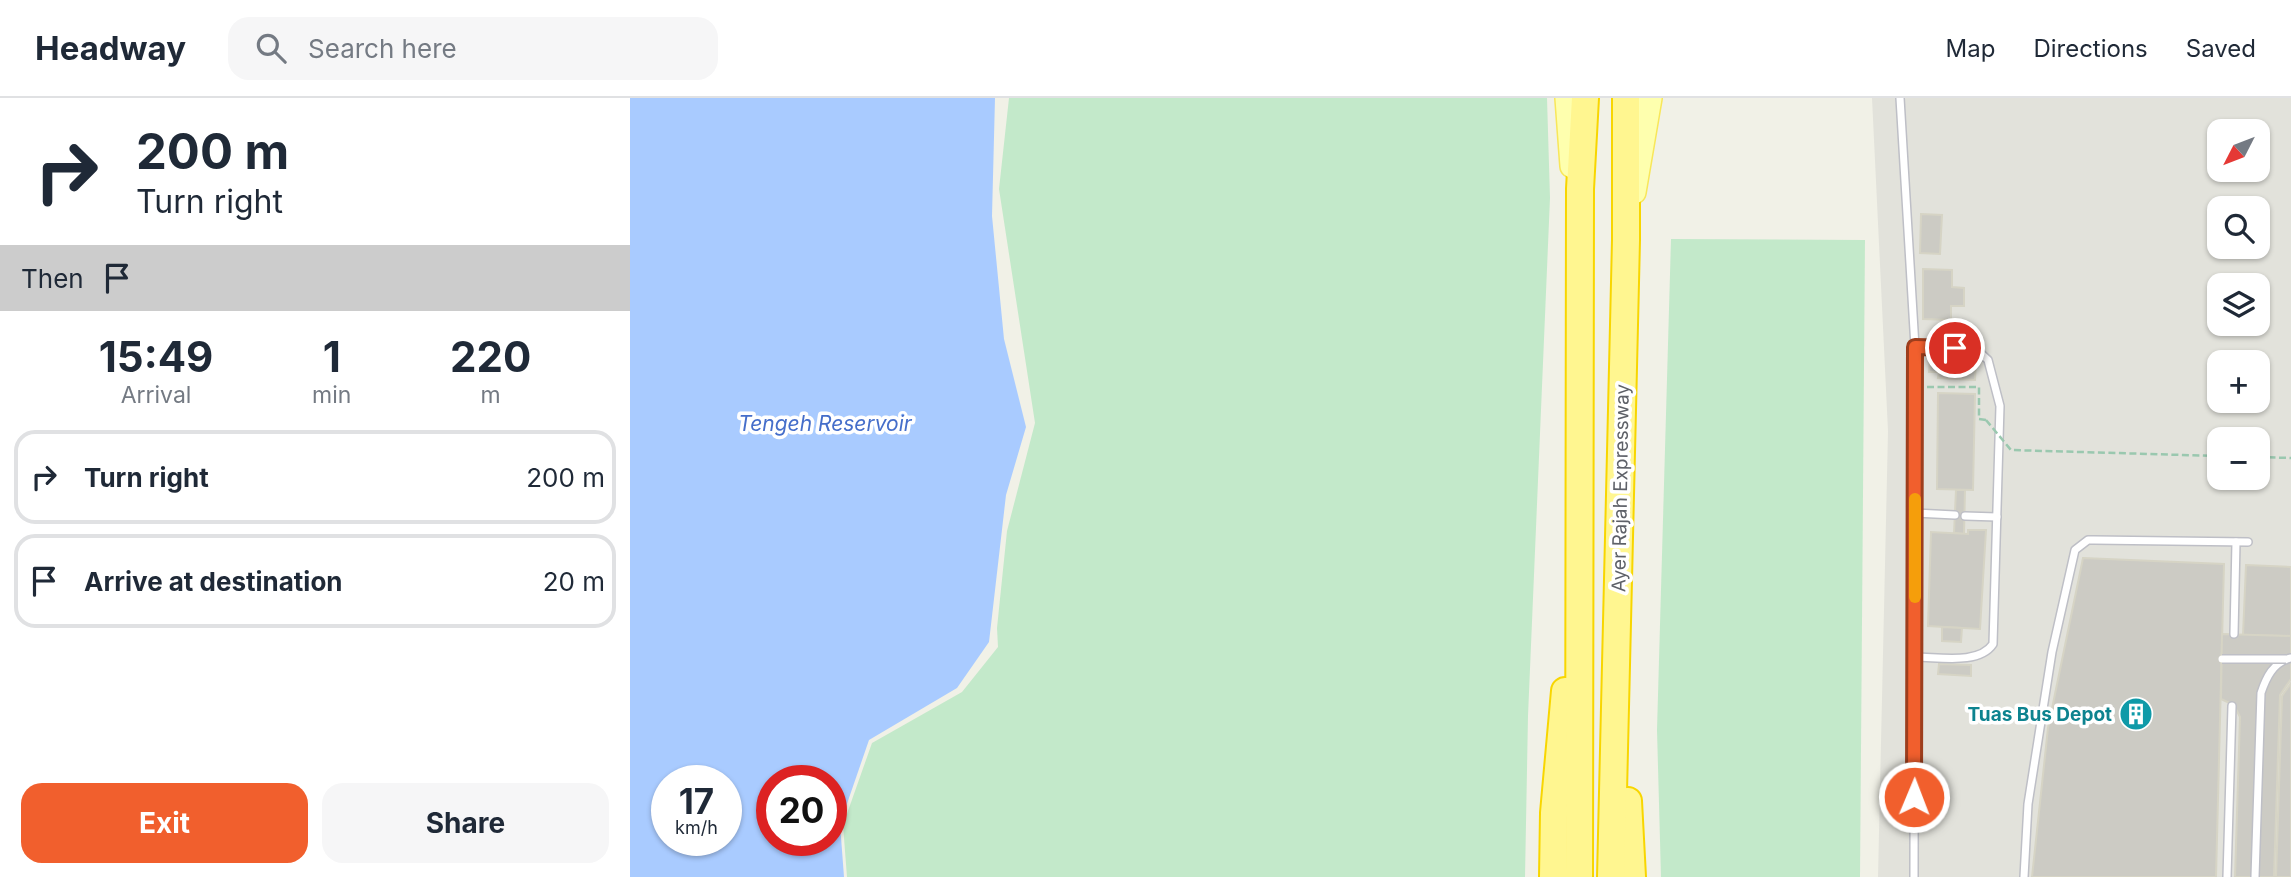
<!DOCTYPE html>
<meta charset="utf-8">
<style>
:root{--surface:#fff;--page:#f6f6f7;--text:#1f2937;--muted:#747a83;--line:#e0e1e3;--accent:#f15f2d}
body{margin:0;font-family:Inter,sans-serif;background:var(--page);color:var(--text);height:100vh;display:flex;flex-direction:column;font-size:26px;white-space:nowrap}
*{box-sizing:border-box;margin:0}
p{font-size:23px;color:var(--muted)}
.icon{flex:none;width:38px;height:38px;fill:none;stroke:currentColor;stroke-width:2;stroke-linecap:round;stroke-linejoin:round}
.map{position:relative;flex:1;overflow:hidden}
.drawer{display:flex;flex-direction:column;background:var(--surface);width:630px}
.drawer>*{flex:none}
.top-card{background:#fff;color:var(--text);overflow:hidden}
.needle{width:46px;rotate:228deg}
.tools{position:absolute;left:1577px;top:21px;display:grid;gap:14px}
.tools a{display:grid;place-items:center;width:63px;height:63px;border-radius:14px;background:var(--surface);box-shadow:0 2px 5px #0004;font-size:35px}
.speed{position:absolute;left:21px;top:667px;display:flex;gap:14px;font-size:35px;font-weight:700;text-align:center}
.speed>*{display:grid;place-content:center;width:91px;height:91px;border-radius:50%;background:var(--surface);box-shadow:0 2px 5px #0004;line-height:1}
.speed small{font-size:18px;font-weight:400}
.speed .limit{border:10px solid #d22;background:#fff;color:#111}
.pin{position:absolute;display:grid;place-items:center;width:60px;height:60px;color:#fff;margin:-30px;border:4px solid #fff;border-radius:50%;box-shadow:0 2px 7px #0007}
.me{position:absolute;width:77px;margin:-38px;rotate:1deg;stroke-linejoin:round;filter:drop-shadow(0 0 5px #0008)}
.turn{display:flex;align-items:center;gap:24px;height:147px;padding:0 21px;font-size:32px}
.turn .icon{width:91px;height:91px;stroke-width:2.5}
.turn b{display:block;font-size:49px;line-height:60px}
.then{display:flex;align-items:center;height:66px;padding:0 21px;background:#0003;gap:14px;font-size:26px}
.eta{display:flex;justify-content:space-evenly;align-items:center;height:119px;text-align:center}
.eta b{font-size:42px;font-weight:700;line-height:49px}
.button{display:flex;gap:14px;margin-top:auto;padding:14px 21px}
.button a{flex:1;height:80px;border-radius:21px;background:var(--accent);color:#fff;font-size:28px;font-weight:700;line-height:80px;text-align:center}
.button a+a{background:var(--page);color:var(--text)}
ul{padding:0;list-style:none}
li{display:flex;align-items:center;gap:21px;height:94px;margin:0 14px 10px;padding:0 7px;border:4px solid var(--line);border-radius:21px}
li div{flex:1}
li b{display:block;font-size:26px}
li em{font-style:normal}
header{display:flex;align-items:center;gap:42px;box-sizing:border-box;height:98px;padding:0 35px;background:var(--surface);border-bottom:2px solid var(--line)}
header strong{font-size:33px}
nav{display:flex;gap:38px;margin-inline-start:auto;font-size:24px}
.search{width:490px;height:63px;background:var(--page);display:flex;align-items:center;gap:18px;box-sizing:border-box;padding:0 24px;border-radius:21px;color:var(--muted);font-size:26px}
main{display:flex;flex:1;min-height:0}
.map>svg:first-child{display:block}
.industrial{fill:#e2e2db;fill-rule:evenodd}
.green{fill:#c3e9ca}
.water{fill:#a9cbff;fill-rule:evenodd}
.building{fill:#cccbc4;stroke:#d6d4c5;stroke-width:2}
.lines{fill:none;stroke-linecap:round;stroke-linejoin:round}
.lane-casing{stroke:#bebfc6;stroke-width:10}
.primary-casing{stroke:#f8e75a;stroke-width:26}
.highway-casing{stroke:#f8d600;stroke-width:30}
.path{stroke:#9ac8af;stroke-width:2.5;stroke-dasharray:7 3.5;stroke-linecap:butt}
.lane{stroke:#fff;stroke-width:7}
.primary{stroke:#feffae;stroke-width:23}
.highway{stroke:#fff690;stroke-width:26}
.lane-bridge-casing{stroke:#bebfc6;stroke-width:10;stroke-linecap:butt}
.path-bridge{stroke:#9ac8af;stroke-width:2.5;stroke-dasharray:7 3.5;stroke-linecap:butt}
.lane-bridge{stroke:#fff;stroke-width:7}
.route-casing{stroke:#9d3e1d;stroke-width:18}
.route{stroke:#f15f2d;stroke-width:12}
.slow{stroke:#f59e0b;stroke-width:12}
.labels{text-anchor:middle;stroke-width:7;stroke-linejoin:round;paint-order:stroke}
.street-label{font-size:19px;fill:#5e6168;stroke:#fff}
.culture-label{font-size:19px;font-weight:bold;fill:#0d838f;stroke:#fff;text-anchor:end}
.water-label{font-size:21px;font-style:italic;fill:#456eca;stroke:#fff}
</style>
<header>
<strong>Headway</strong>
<div class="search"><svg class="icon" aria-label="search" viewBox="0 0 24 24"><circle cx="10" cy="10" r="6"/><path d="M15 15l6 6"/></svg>Search here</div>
<nav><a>Map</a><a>Directions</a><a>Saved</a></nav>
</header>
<main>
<section class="drawer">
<div class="top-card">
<div class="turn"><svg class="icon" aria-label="right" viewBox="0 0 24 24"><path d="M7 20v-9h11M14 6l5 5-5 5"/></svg><div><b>200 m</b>Turn right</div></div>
<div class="then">Then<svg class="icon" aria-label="arrive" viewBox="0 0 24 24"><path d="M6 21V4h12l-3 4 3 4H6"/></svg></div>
</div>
<div class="eta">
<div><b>15:49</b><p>Arrival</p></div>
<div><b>1</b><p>min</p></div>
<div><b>220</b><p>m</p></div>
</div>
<ul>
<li><svg class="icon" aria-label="right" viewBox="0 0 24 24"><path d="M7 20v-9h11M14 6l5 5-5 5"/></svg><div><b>Turn right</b></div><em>200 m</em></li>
<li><svg class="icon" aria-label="arrive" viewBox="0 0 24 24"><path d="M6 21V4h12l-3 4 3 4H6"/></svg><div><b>Arrive at destination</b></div><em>20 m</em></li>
</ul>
<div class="button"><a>Exit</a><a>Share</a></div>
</section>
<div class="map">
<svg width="1661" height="779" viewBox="0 0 1661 779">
<rect width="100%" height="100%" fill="#f1f1e7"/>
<!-- industrial -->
<path class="industrial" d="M 1242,0 L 1661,0 L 1661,779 L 1248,779 L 1258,333 ZM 1589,33 L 1628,33 L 1628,72 L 1589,72 ZM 1589,110 L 1628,110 L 1628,149 L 1589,149 ZM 1589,187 L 1628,187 L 1628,226 L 1589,226 ZM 1589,264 L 1628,264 L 1628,303 L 1589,303 ZM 1589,341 L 1628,341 L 1628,380 L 1589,380 Z"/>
<!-- green -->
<g class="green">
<path d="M 379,0 L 917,0 L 920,100 L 898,618 L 895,779 L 217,779 L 213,727 L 242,645 L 332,594 L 368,549 L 367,530 L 377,433 L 405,325 L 369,91 Z"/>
<path d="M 1041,141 L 1235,142 L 1230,779 L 1031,779 L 1027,632 Z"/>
</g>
<!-- water -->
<path class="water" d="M 0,0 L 365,0 L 362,118 L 374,241 L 396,329 L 376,397 L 359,544 L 327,590 L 239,642 L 210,726 L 214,779 L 0,779 ZM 37,682 L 96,682 L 96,742 L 37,742 ZM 142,682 L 201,682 L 201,742 L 142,742 Z"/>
<!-- building -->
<g class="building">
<path d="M 1291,116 L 1312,117 L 1310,156 L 1290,155 Z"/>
<path d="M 1293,171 L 1322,172 L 1322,189 L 1334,190 L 1334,208 L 1321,208 L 1321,222 L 1293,221 Z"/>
<path d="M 1300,261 L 1346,263 L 1345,282 L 1308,280 L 1309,274 L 1299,274 Z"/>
<path d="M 1308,295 L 1345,296 L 1343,392 L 1307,391 Z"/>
<path d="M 1326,392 L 1335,392 L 1334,436 L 1324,435 Z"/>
<path d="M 1338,432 L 1356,432 L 1350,531 L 1298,528 L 1301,434 L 1338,436 Z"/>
<path d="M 1453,460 L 1594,466 L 1586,779 L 1402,779 L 1418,630 Z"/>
<path d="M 1616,467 L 1661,469 L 1661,538 L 1613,537 Z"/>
<path d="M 1312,529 L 1332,530 L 1331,544 L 1312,543 Z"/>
<path d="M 1592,536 L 1661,538 L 1661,581 L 1650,597 L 1644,779 L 1605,779 L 1610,619 L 1604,607 L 1591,601 Z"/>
<path d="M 1309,566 L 1341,567 L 1341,578 L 1308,576 Z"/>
<path d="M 1661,585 L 1661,779 L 1646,779 L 1652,598 Z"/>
</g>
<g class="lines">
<defs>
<g id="lane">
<path d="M 1270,0 L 1285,249 L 1284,779"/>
<path d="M 1285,249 L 1345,250 L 1358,262 L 1370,308 L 1363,546 C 1349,567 1309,559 1286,559"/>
<path d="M 1285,415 L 1325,417"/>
<path d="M 1335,418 L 1367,419"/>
<path d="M 1604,536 L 1606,444"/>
<path d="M 1394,779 L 1398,706 L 1422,554 L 1445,452 L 1458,442 L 1464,442 L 1618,444"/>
<path d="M 1597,779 L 1602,608"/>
<path d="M 1625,779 L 1631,595 C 1636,580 1643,564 1661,560"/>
</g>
<g id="primary">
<path d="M 937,0 L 942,68"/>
<path d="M 1004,94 L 1020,0"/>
</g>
<g id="highway">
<path d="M 998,703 L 1002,779"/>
<path d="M 923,779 L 924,715 L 935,593"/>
<path d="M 949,779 L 950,91 L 955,0"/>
<path d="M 981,779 L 996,142 L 996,0"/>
</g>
</defs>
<!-- lane casing -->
<use href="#lane" class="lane-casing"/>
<!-- primary casing -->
<use href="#primary" class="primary-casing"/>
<!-- highway casing -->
<use href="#highway" class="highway-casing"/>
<!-- path -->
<g class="path">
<path d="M 1297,289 L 1349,289 L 1349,321 L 1356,322"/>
<path d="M 1628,359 L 1661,360"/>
</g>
<!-- lane -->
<use href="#lane" class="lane"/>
<!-- primary -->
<use href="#primary" class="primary"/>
<!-- highway -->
<use href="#highway" class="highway"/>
<defs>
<path id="lane-bridge" d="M 1592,561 L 1656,561"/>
</defs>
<!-- lane-bridge casing -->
<use href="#lane-bridge" class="lane-bridge-casing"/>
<!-- path-bridge -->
<path class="path-bridge" d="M 1356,322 L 1381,352 L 1589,358"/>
<!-- lane-bridge -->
<use href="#lane-bridge" class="lane-bridge"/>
</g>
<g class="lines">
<defs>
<path id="route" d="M 1284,699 L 1285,249 L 1325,250"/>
</defs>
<!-- route casing -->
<use href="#route" class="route-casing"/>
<!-- route -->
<use href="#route" class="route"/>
<!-- slow -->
<path class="slow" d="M 1285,401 L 1285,499"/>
</g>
<!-- icons -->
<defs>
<symbol id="building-disc" viewBox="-11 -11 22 22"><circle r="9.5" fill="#0f9aa8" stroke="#fff"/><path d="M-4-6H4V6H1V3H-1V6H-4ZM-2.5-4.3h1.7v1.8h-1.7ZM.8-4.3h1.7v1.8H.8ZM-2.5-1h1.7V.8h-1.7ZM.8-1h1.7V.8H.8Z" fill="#fff"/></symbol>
</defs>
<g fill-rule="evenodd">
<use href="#building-disc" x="1487" y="597" width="38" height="38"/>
</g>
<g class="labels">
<!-- street labels -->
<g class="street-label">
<text transform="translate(990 390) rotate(-89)" y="7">Ayer Rajah Expressway</text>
</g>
<!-- culture labels -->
<g class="culture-label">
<text x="1482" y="623">Tuas Bus Depot</text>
</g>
<!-- water labels -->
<g class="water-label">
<text x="195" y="333">Tengeh Reservoir</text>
</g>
</g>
</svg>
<div class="tools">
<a><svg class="needle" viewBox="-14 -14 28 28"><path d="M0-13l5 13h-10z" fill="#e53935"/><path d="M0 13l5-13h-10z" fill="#747a83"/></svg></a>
<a><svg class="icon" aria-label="search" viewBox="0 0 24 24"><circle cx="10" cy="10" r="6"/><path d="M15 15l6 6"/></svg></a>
<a><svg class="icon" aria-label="layers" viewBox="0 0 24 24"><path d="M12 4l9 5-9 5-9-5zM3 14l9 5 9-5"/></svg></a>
<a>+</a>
<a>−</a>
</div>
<div class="speed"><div>17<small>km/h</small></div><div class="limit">20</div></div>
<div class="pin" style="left:1325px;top:250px;background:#d93025"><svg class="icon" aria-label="arrive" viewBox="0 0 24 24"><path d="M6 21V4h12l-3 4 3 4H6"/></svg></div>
<svg class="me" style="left:1284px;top:699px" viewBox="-20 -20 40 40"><circle r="17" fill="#f15f2d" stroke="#fff" stroke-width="3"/><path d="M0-11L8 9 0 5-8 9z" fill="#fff"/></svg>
</div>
</main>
